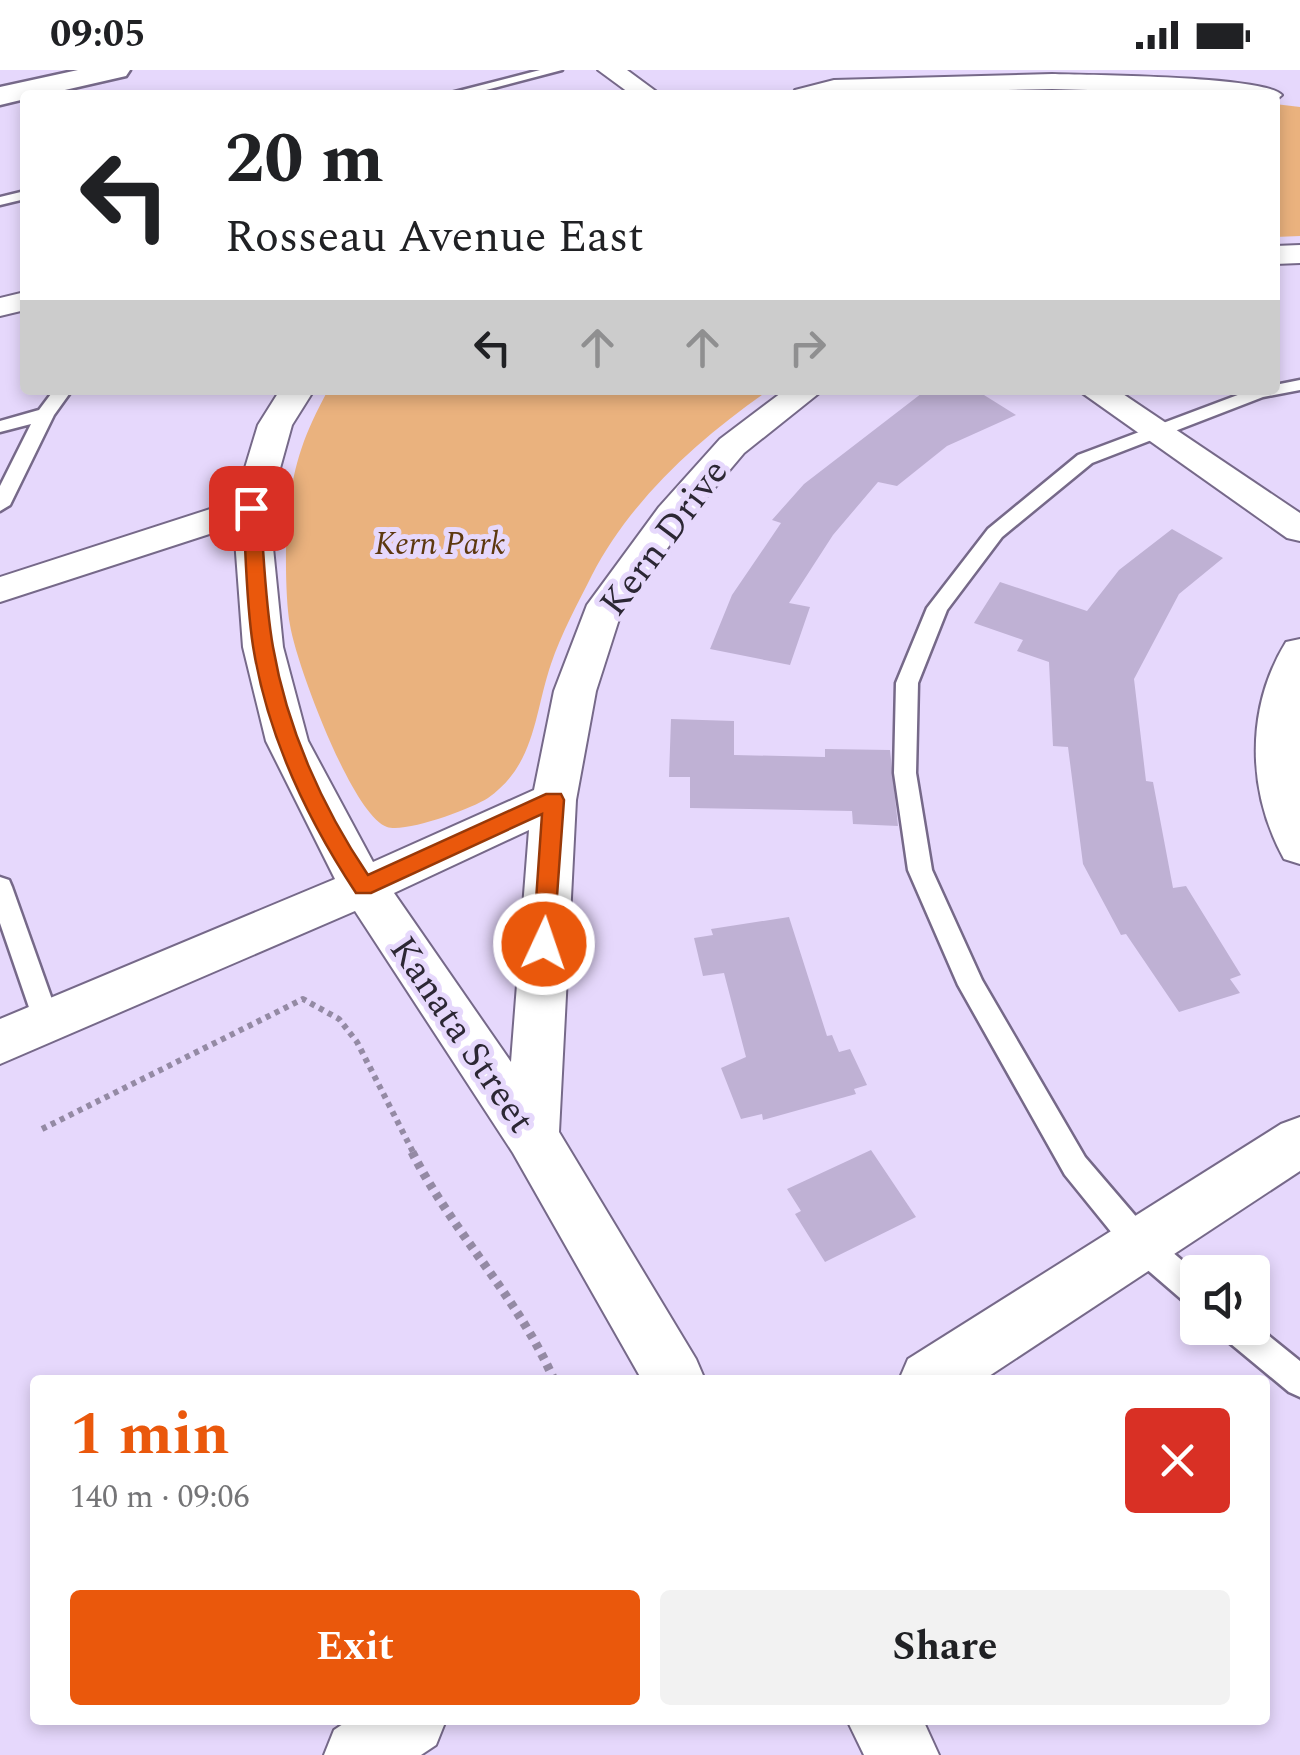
<!DOCTYPE html>
<meta charset="utf-8">
<style>
:root{--surface:#fff;--page:#f2f2f2;--text:#202124;--muted:#757577;--accent:#ea580c}
body{margin:0;font-family:Spectral,serif;background:var(--page);color:var(--text);height:100vh;display:flex;flex-direction:column;font-size:38px;white-space:nowrap}
*{box-sizing:border-box;margin:0}
p{font-size:32px;color:var(--muted)}
.icon{flex:none;width:55px;height:55px;fill:none;stroke:currentColor;stroke-width:2;stroke-linecap:round;stroke-linejoin:round}
.map{position:relative;flex:1;overflow:hidden}
.drawer{position:absolute;left:30px;top:1305px;width:1240px;height:350px;display:flex;flex-direction:column;background:var(--surface);border-radius:10px;box-shadow:0 5px 15px #0003}
.drawer>*{flex:none}
.banner{position:absolute;left:20px;top:20px;width:1260px;height:305px;border-radius:10px;box-shadow:0 5px 15px #0003;background:#fff;color:var(--text);overflow:hidden}
.fabs{position:absolute;left:1180px;top:1185px;display:grid;gap:20px}
.fabs a{display:grid;place-items:center;width:90px;height:90px;border-radius:10px;background:var(--surface);box-shadow:0 5px 15px #0003;font-size:50px}
.pin{position:absolute;display:grid;place-items:center;width:85px;height:85px;color:#fff;margin:-42px;border-radius:20px;box-shadow:0 5px 15px #0006}
.me{position:absolute;width:110px;margin:-55px;rotate:3deg;stroke-linejoin:round;filter:drop-shadow(0 0 8px #0008)}
.turn{display:flex;align-items:center;gap:35px;height:210px;padding:0 40px;font-size:45px}
.turn .icon{width:130px;height:130px;stroke-width:2.5}
.turn b{display:block;font-size:70px;line-height:85px}
.lanes{display:flex;align-items:center;height:95px;padding:0 40px;background:#0003;justify-content:center;gap:50px;direction:ltr}
.lanes .off{opacity:.35}
.round{display:grid;place-items:center;flex:none;width:105px;height:105px;border-radius:10px;background:var(--page)}
.overview{display:flex;align-items:center;justify-content:space-between;height:170px;padding:0 40px}
h1{font-size:60px;font-weight:700;line-height:75px;color:var(--accent)}
.button{display:flex;gap:20px;margin-top:auto;padding:20px 40px}
.button a{flex:1;height:115px;border-radius:10px;background:var(--accent);color:#fff;font-size:40px;font-weight:700;line-height:115px;text-align:center}
.button a+a{background:var(--page);color:var(--text)}
.status{display:flex;justify-content:space-between;align-items:center;height:70px;padding:0 50px;background:var(--surface);direction:ltr}
.status svg{height:28px;fill:currentColor}
.map>svg:first-child{display:block}
.green{fill:#eab27e}
.building{fill:#bfb1d4}
.lines{fill:none;stroke-linecap:round;stroke-linejoin:round}
.service-casing{stroke:#766989;stroke-width:5}
.minor-casing{stroke:#766989;stroke-width:4}
.tertiary-casing{stroke:#766989;stroke-width:5}
.path-far1{stroke:#948aa4;stroke-width:6;stroke-dasharray:5 5;stroke-linecap:butt}
.path{stroke:#948aa4;stroke-width:9;stroke-dasharray:6 6;stroke-linecap:butt}
.service{fill:#fff;fill-rule:evenodd}
.minor{fill:#fff;fill-rule:evenodd}
.tertiary{fill:#fff;fill-rule:evenodd}
.route{fill:#ea580c;stroke:#983908;stroke-width:2.5}
.labels{text-anchor:middle;stroke-width:10;stroke-linejoin:round;paint-order:stroke}
.far-park-label{font-size:32px;font-style:italic;fill:#5d380f;stroke:#e6d8fc}
.street-label{font-size:38px;fill:#2c2734;stroke:#e6d8fc}
</style>
<div class="status"><b>09:05</b><svg viewBox="0 0 49 12"><path d="M0 12V9h3v3zM5 12V6h3v6zM10 12V3h3v9zM15 12V0h3v12zM26 1h20v11H26zM47 4h2v5h-2z"/></svg></div>
<div class="map">
<svg width="1300" height="1685" viewBox="0 0 1300 1685">
<rect width="100%" height="100%" fill="#e6d8fc"/>
<!-- green -->
<g class="green">
<path d="M 973,17 L 1160,20 L 1203,25 L 878,25 Z"/>
<path d="M 1275,34 L 1300,37 L 1300,166 L 1275,167 Z"/>
<path d="M 328,320 L 769,320 C 700,368 632,428 592,505 C 578,533 561,564 551,594 C 534,644 536,694 488,728 C 471,739 406,763 387,757 C 352,745 296,593 290,555 C 285,529 285,468 288,441 C 295,390 304,365 328,320 Z"/>
</g>
<!-- building -->
<g class="building">
<path d="M 926,320 L 976,320 L 1016,345 L 947,376 L 897,416 L 878,412 L 833,465 L 789,533 L 810,537 L 790,595 L 710,579 L 732,525 L 781,453 L 772,450 L 804,414 Z"/>
<path d="M 1172,459 L 1223,488 L 1179,524 L 1134,609 L 1146,711 L 1153,712 L 1173,818 L 1186,816 L 1241,905 L 1230,909 L 1240,923 L 1179,942 L 1126,864 L 1121,865 L 1083,794 L 1068,677 L 1053,676 L 1049,592 L 1017,581 L 1023,570 L 974,553 L 1000,512 L 1087,541 L 1119,500 Z"/>
<path d="M 671,649 L 734,651 L 734,685 L 825,687 L 825,679 L 890,680 L 898,756 L 853,754 L 852,741 L 690,738 L 690,707 L 669,707 Z"/>
<path d="M 789,847 L 827,966 L 832,965 L 839,982 L 850,979 L 867,1015 L 854,1019 L 856,1024 L 763,1050 L 762,1044 L 741,1049 L 721,998 L 746,987 L 724,903 L 703,906 L 694,868 L 713,865 L 711,859 Z"/>
<path d="M 871,1080 L 916,1147 L 825,1192 L 795,1144 L 801,1141 L 787,1119 Z"/>
</g>
<g class="lines">
<defs>
<g id="service">
<path d="M 540,0 L 562,0 L 467,25 L 443,25 Z"/>
<path d="M 25,121 L 25,129 L 0,135 L 0,127 Z"/>
<path d="M 1300,310 L 1300,320 L 1263,327 L 1092,393 L 1002,467 L 947,540 L 918,613 L 916,703 L 932,800 L 982,910 L 1085,1087 L 1151,1164 L 1198,1204 L 1198,1238 L 1187,1234 L 1129,1184 L 1065,1105 L 958,915 L 908,800 L 894,703 L 896,613 L 927,538 L 988,459 L 1078,385 L 1251,320 L 1275,320 L 1275,315 Z"/>
<path d="M 54,320 L 72,320 L 54,345 L 10,435 L 0,441 L 0,416 L 31,354 L 0,362 L 0,351 L 39,340 Z"/>
<path d="M 0,807 L 9,810 L 12,817 L 60,952 L 56,960 L 47,963 L 38,960 L 34,952 L 0,853 Z"/>
<path d="M 1252,1252 L 1300,1291 L 1300,1327 L 1289,1322 L 1225,1269 L 1220,1258 L 1252,1258 Z"/>
</g>
<g id="minor">
<path d="M 598,0 L 627,0 L 661,25 L 632,25 Z"/>
<path d="M 1052,4 C 1087,5 1266,6 1282,25 L 1275,31 L 1275,25 L 1052,19 L 792,25 L 795,20 L 834,10 Z"/>
<path d="M 1300,175 L 1300,193 L 1275,194 L 1275,176 Z"/>
<path d="M 25,222 L 25,240 L 0,246 L 0,228 Z"/>
<path d="M 280,320 L 314,320 L 292,355 L 269,438 L 283,577 L 308,671 L 373,792 L 534,720 L 554,621 L 587,535 L 659,437 L 720,369 L 785,320 L 823,320 L 744,383 L 685,453 L 620,546 L 596,621 L 576,730 L 559,1062 L 696,1289 L 705,1310 L 642,1310 L 513,1083 L 355,841 L 0,994 L 0,949 L 335,809 L 266,671 L 243,577 L 234,456 L 0,532 L 0,507 L 235,431 L 258,355 ZM 529,760 L 511,992 L 394,823 Z"/>
<path d="M 1078,320 L 1117,320 L 1300,443 L 1300,471 L 1287,468 Z"/>
<path d="M 1300,569 L 1300,794 L 1284,789 C 1247,722 1245,639 1286,572 Z"/>
<path d="M 1300,1047 L 1300,1101 L 983,1310 L 899,1310 L 908,1289 L 1281,1054 Z"/>
<path d="M 349,1650 L 446,1650 L 436,1675 L 421,1685 L 324,1685 L 334,1660 Z"/>
<path d="M 847,1650 L 923,1650 L 939,1685 L 864,1685 Z"/>
</g>
<path id="tertiary" d="M 78,0 L 130,0 L 126,6 L 43,25 L 25,25 L 25,29 L 0,35 L 0,17 Z"/>
</defs>
<!-- service casing -->
<use href="#service" class="service-casing"/>
<!-- minor casing -->
<use href="#minor" class="minor-casing"/>
<!-- tertiary casing -->
<use href="#tertiary" class="tertiary-casing"/>
<!-- path-far1 -->
<path class="path-far1" d="M 42,1059 L 303,929 L 339,949 L 357,972 L 414,1084"/>
<!-- path -->
<path class="path" d="M 412,1082 C 453,1163 518,1227 554,1310"/>
<!-- service -->
<use href="#service" class="service"/>
<!-- minor -->
<use href="#minor" class="minor"/>
<!-- tertiary -->
<use href="#tertiary" class="tertiary"/>
</g>
<!-- route -->
<path class="route" d="M 251,433 L 260,438 C 264,484 265,532 273,577 C 287,658 322,737 368,805 L 546,724 L 561,724 L 564,730 L 553,881 L 536,881 L 533,874 L 542,744 L 371,823 L 356,823 C 307,749 267,664 253,576 C 246,531 246,484 243,438 Z"/>
<g class="labels">
<!-- far-park labels -->
<g class="far-park-label">
<text x="440" y="484">Kern Park</text>
</g>
<!-- street labels -->
<g class="street-label">
<text transform="translate(663 467) rotate(-53)" y="13">Kern Drive</text>
<text transform="translate(463 964) rotate(56)" y="13">Kanata Street</text>
</g>
</g>
</svg>
<div class="fabs">
<a><svg class="icon" aria-label="sound" viewBox="0 0 24 24"><path d="M4 9h4l5-4v14l-5-4H4zM17 9q2 3 0 6"/></svg></a>
</div>
<div class="pin" style="left:251px;top:438px;background:#d93025"><svg class="icon" aria-label="arrive" viewBox="0 0 24 24"><path d="M6 21V4h12l-3 4 3 4H6"/></svg></div>
<svg class="me" style="left:544px;top:874px" viewBox="-20 -20 40 40"><circle r="17" fill="#ea580c" stroke="#fff" stroke-width="3"/><path d="M0-11L8 9 0 5-8 9z" fill="#fff"/></svg>
<div class="banner">
<div class="turn"><svg class="icon" aria-label="left" viewBox="0 0 24 24"><path d="M17 20v-9H6M10 6l-5 5 5 5"/></svg><div><b>20 m</b>Rosseau Avenue East</div></div>
<div class="lanes"><svg class="icon" aria-label="left" viewBox="0 0 24 24"><path d="M17 20v-9H6M10 6l-5 5 5 5"/></svg><svg class="icon off" aria-label="ahead" viewBox="0 0 24 24"><path d="M12 20V5M6 11l6-6 6 6"/></svg><svg class="icon off" aria-label="ahead" viewBox="0 0 24 24"><path d="M12 20V5M6 11l6-6 6 6"/></svg><svg class="icon off" aria-label="right" viewBox="0 0 24 24"><path d="M7 20v-9h11M14 6l5 5-5 5"/></svg></div>
</div>
<section class="drawer">
<div class="overview"><div><h1>1 min</h1><p>140 m · 09:06</p></div><a class="round" style="background:#d93025;color:#fff"><svg class="icon" aria-label="close" viewBox="0 0 24 24"><path d="M6 6l12 12M18 6L6 18"/></svg></a></div>
<div class="button"><a>Exit</a><a>Share</a></div>
</section>
</div>
